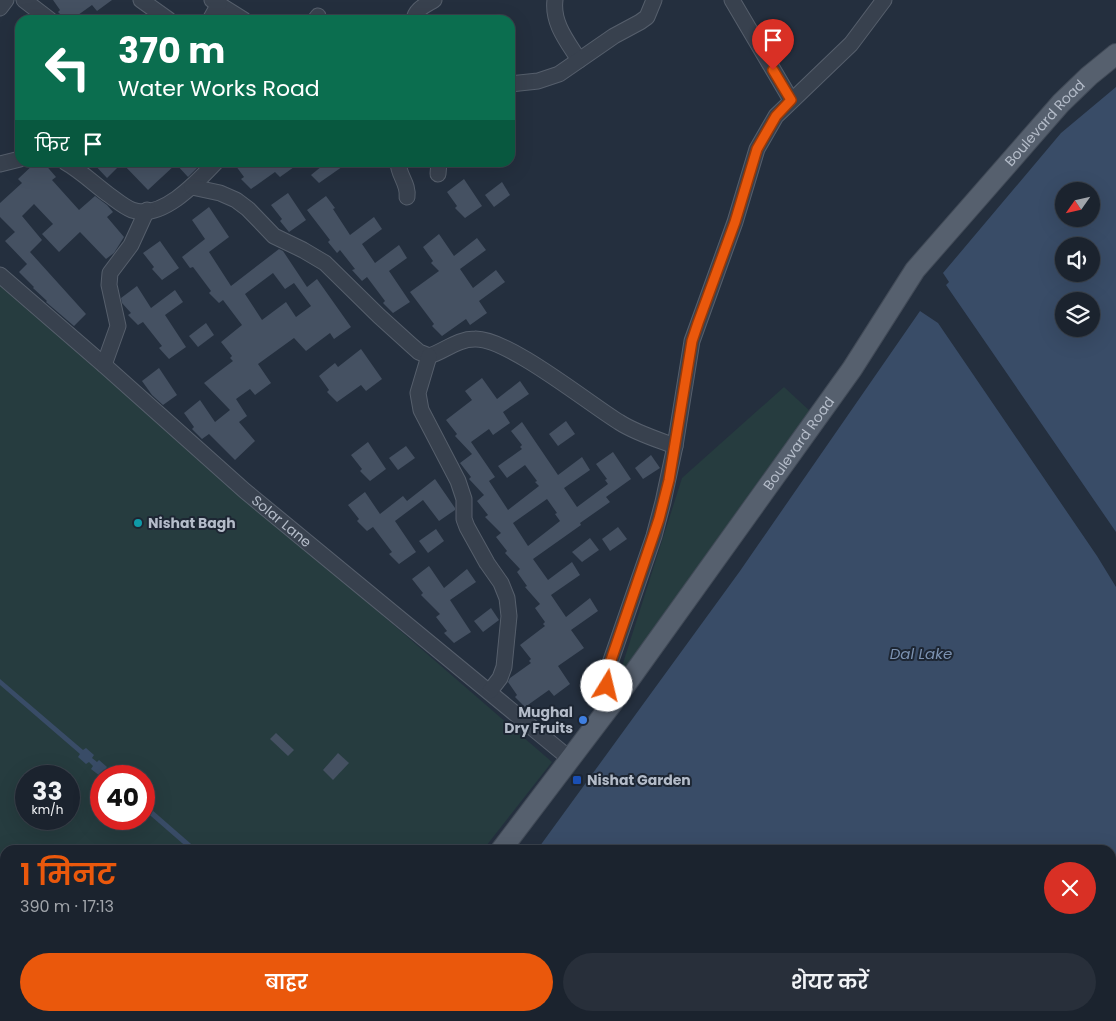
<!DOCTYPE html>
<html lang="hi">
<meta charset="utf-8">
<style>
:root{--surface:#1b232e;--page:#282f3a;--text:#f1f3f6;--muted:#a0a4aa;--line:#39404a;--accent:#ea580c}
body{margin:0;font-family:Poppins,"Noto Sans Devanagari",sans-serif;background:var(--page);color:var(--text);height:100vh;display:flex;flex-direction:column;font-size:19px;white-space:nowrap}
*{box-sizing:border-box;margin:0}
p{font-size:16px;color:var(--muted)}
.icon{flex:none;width:28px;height:28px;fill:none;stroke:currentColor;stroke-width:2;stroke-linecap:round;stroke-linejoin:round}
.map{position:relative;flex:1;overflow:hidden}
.details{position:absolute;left:0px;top:845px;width:1116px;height:176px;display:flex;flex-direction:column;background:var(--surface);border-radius:15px 15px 0 0;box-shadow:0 5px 20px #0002,0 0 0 1px var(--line)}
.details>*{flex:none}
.banner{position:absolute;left:15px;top:15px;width:500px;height:152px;border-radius:15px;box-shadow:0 5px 20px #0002,0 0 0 1px var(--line);background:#0b6e4f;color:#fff;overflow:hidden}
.needle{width:32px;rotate:236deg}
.tools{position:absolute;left:1055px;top:182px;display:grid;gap:10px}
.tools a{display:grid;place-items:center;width:45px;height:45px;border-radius:50%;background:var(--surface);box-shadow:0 5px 20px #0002,0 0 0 1px var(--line);font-size:25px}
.speed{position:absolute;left:15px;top:765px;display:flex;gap:10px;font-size:25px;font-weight:700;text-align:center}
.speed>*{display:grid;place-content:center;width:65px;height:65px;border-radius:50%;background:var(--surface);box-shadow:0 5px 20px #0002,0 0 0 1px var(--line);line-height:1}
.speed small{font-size:12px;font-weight:400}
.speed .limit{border:8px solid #d22;background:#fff;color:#111}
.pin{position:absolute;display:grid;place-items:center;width:42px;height:42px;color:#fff;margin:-51px -21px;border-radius:50% 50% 50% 0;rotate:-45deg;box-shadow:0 0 5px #0007}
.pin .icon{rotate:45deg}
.me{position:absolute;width:55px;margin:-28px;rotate:9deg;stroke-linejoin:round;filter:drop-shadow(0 0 4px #0008)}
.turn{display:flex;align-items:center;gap:18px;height:105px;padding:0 20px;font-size:22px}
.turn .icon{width:65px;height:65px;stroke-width:2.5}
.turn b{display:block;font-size:35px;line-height:42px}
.then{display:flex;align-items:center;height:48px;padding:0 20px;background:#0003;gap:10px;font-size:19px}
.round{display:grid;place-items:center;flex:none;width:52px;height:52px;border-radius:26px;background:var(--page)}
.summary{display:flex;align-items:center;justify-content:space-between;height:85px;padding:0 20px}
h1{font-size:30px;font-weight:600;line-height:38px;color:var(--accent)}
.button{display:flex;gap:10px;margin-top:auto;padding:10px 20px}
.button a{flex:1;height:58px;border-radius:30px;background:var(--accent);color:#fff;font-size:20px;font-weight:600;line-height:58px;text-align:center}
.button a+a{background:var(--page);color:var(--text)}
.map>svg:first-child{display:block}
.green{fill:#263c3f;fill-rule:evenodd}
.water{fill:#394c67;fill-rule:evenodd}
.building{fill:#455162;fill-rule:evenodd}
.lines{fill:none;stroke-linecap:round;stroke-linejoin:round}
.minor-casing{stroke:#565f6c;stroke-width:17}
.major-casing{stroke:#414a57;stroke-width:22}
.minor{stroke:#38414e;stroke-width:15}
.major{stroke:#56606e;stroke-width:20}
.route-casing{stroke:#983908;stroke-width:12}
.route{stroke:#ea580c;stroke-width:9}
.culture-dot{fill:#0f9aa8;stroke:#1d2633;stroke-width:2}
.shop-dot{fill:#3f7fe0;stroke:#1d2633;stroke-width:2}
.transit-dot{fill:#1a4fb4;stroke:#1d2633;stroke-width:2}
.labels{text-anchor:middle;stroke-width:4;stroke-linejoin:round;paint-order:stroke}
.street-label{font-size:14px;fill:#b4bcc9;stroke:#1d2633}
.poi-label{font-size:14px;font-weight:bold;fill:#b4bcc9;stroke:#1d2633;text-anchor:start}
.water-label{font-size:15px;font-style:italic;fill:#7c92b1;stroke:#1d2633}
</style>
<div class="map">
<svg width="1116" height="1021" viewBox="0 0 1116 1021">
<rect width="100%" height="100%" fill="#242f3e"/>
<!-- green -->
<g class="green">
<path d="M 0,284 L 552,762 L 483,850 L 5,850 L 5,1016 L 353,1016 L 349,1021 L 0,1021 ZM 26,776 L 69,776 L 69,819 L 26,819 ZM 101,776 L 144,776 L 144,819 L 101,819 Z"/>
<path d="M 784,387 L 811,412 L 617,682 L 682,478 Z"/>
</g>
<!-- water -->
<g class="water">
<path d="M 1116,87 L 1116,532 L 946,285 L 949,282 L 943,273 L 1061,133 ZM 1064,191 L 1091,191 L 1091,219 L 1064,219 ZM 1064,246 L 1091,246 L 1091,274 L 1064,274 ZM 1064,301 L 1091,301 L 1091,329 L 1064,329 Z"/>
<path d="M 920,311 L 938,323 L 1097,556 L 1116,587 L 1116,1021 L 404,1021 L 408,1016 L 1111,1016 L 1111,850 L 537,850 L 740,571 Z"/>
<path d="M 0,679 L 83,750 L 86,748 L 94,755 L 92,758 L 97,762 L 99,760 L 107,767 L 105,770 L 112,776 L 105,776 L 102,773 L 100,776 L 91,769 L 93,766 L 89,762 L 86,764 L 78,757 L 80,754 L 0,685 Z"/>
<path d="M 144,803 L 198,850 L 190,850 L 144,810 Z"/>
</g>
<!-- building -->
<g class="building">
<path d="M 53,0 L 112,0 L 97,11 L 92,5 L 71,20 L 66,20 L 58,12 L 60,10 Z"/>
<path d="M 36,162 L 43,162 L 56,177 L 52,180 L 79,210 L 95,196 L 107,205 L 113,212 L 107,217 L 124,237 L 114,253 L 106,259 L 80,232 L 59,252 L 42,234 L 53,224 L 34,204 L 22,216 L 42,240 L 30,252 L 86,314 L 74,326 L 46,302 L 47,301 L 33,288 L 34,287 L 19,272 L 27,264 L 5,241 L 15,232 L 0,217 L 0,203 L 22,183 L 18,179 Z"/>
<path d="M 92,162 L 203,162 L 188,177 L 176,164 L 148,190 L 122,163 L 107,178 Z"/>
<path d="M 233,162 L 301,162 L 280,177 L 275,172 L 251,189 L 241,179 L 244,177 Z"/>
<path d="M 327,162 L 349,162 L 319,183 L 311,175 Z"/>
<path d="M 464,179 L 482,206 L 465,218 L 455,208 L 457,206 L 447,192 Z"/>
<path d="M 502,182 L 510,195 L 494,207 L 485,195 Z"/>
<path d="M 288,193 L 306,220 L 289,232 L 280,221 L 282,219 L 271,205 Z"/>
<path d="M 326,196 L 335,208 L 333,209 L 350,235 L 374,217 L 382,229 L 362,244 L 375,263 L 399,245 L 407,258 L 389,271 L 410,302 L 393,313 L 383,303 L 385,301 L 367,277 L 362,281 L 352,270 L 355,269 L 340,250 L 337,253 L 328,242 L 330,240 L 307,210 Z"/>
<path d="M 209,207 L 229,237 L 209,252 L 231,286 L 279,249 L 283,251 L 307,287 L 317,279 L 351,327 L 334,339 L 330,333 L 306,351 L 294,338 L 258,364 L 271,383 L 255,395 L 250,389 L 236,399 L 247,416 L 239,422 L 255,441 L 235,460 L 209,434 L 202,439 L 192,429 L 194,427 L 184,413 L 200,400 L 215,422 L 230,410 L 204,383 L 233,361 L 230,358 L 232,356 L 221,342 L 242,325 L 223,300 L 219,303 L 209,293 L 211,291 L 193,267 L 190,268 L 182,257 L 205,239 L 192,220 ZM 273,273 L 285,289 L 294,283 L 311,306 L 296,317 L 286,302 L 262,320 L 245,294 Z"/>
<path d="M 439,234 L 454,256 L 477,238 L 486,250 L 460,269 L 473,288 L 496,270 L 505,282 L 479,301 L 487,313 L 470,325 L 466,319 L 442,336 L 432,326 L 434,324 L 410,292 L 439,271 L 431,263 L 433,261 L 423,247 Z"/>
<path d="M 160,241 L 179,268 L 162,280 L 152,269 L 154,267 L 143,253 Z"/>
<path d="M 137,286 L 151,308 L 175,290 L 183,302 L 165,315 L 186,347 L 169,359 L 159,348 L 162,346 L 143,322 L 138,325 L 128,315 L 131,313 L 122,303 L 121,298 Z"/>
<path d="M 206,323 L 214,335 L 198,347 L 189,336 Z"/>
<path d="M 361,349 L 382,379 L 366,391 L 361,385 L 337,402 L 327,392 L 329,390 L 319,376 L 335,363 L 338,367 Z"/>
<path d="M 159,368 L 177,395 L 163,405 L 152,395 L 142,381 Z"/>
<path d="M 482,378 L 497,399 L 520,381 L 529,394 L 503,412 L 510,423 L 493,435 L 489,429 L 471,442 L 495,477 L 489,481 L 508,510 L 539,486 L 535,482 L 537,481 L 525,465 L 507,478 L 498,466 L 522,449 L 520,447 L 522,445 L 511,431 L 522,422 L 558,475 L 582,457 L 590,470 L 564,488 L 577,507 L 608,484 L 605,480 L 607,479 L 596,464 L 613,452 L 631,479 L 606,497 L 610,502 L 580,523 L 581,525 L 533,559 L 548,580 L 572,562 L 580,575 L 551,595 L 566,617 L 590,598 L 598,611 L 571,630 L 584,648 L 558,666 L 570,684 L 554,696 L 549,690 L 525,707 L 515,697 L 517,695 L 508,682 L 510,678 L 531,663 L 529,661 L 531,659 L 520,645 L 545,626 L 543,624 L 545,622 L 535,608 L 540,604 L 525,587 L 527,586 L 517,572 L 520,569 L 505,553 L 507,551 L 496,537 L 501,533 L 485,517 L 488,515 L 477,501 L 484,495 L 469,479 L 471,477 L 460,463 L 472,454 L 455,436 L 457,434 L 446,420 L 472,400 L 465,391 ZM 547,499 L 557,513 L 555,514 L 560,521 L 528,546 L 513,523 Z"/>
<path d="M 566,421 L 575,434 L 558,446 L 549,434 Z"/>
<path d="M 368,442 L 386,469 L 370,481 L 360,471 L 362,469 L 351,455 Z"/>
<path d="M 406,446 L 415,458 L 398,470 L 389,458 Z"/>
<path d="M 651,455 L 660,468 L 643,479 L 635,468 Z"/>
<path d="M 435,479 L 455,508 L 455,510 L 439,521 L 423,500 L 395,521 L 416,552 L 399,564 L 389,554 L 392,552 L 373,527 L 367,531 L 357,521 L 359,519 L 348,505 L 365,492 L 380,514 L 403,496 L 407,501 Z"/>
<path d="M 618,527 L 627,539 L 610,551 L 602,539 Z"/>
<path d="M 436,529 L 444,541 L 428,553 L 419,541 Z"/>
<path d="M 590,538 L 599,550 L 582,562 L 572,552 Z"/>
<path d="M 429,566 L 444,588 L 467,569 L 476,582 L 450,600 L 471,632 L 454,643 L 444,633 L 447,631 L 436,617 L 440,614 L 421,595 L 423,593 L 412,579 Z"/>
<path d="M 491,608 L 499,620 L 483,632 L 474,621 Z"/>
<path d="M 276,733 L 294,750 L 288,756 L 270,739 Z"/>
<path d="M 338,753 L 349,763 L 333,780 L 323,770 Z"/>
</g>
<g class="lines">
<defs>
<g id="minor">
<path d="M 24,0 L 50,20"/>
<path d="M 141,0 L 169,20"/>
<path d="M 212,0 L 244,20"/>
<path d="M 555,0 C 552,23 567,41 579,60"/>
<path d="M 732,0 L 791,100"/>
<path d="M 0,8 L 6,0"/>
<path d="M 210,20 L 219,4"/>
<path d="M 315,20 L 318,16"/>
<path d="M 414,20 C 415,9 426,5 434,0"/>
<path d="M 510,84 L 538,81 L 559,74 L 614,36 L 640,22 L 647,17 L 654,0"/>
<path d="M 65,162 C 81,171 94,184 109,195 C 116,200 124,207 132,210 C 162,221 198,181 216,162"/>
<path d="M 398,162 C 398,175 409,184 407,197"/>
<path d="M 0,164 L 20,159"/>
<path d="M 438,174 L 439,162"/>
<path d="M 192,187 L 220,193 L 236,200 L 248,209 L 274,236 L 303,250 L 325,263 L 379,316 L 411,345 L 419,352 L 429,356 C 445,351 457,339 475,339 C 508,338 588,403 619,422 C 636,433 656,439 675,446"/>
<path id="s1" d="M 0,275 L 104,365 L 245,491 L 569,758"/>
<path d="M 429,356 L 418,393 L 421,410 L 458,481 L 464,499 L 464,519 L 467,527 L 487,563 L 501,583 L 507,598 L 509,616 L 504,667 L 500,678 L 490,691"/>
<path d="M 104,365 L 118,326 L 109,285 L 110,273 L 131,245 L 147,210"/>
<path d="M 614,701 L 607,686 L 609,666 L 654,536 L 663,502 L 675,446 L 692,341 L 735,222 L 757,149 L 776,116 L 851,44 L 884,0"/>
</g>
<g id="major">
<path id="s2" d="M 501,850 L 614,701 L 852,369 L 915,270 L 1061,103 L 1089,76 L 1116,54"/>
<path d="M 374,1021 L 378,1016"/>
</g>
</defs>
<!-- minor casing -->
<use href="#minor" class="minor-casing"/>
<!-- major casing -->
<use href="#major" class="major-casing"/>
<!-- minor -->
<use href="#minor" class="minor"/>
<!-- major -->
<use href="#major" class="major"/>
</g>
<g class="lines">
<defs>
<path id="route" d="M 607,686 L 609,666 L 659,519 L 669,480 L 692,341 L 698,323 L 735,222 L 757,149 L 776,116 L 791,100 L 773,70"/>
</defs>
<!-- route casing -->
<use href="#route" class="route-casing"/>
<!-- route -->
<use href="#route" class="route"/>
</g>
<!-- markers -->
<circle class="culture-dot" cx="138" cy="523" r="5"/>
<circle class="shop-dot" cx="583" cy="720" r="5"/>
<rect class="transit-dot" x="572" y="775" width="10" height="10" rx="2.5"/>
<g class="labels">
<!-- street labels -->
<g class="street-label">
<text dy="5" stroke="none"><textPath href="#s2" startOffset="909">Boulevard Road</textPath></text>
<text dy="5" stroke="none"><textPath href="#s2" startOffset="504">Boulevard Road</textPath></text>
<text dy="5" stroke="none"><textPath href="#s1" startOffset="374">Solar Lane</textPath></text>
</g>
<!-- poi labels -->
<g class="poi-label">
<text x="148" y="528">Nishat Bagh</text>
<text x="573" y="717" text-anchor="end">Mughal<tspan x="573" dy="16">Dry Fruits</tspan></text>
<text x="587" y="785">Nishat Garden</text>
</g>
<!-- water labels -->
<g class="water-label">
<text x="921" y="659">Dal Lake</text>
</g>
</g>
</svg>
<div class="tools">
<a><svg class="needle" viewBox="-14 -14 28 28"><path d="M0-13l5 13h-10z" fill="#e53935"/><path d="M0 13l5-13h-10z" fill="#a0a4aa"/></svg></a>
<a><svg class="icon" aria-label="sound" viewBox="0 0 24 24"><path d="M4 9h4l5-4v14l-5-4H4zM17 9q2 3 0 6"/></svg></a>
<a><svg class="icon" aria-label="layers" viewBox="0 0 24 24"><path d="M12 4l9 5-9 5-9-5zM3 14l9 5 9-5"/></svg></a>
</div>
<div class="speed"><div>33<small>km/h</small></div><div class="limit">40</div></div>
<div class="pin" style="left:773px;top:70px;background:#d93025"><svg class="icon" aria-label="arrive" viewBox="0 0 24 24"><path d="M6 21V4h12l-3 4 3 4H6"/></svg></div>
<svg class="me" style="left:607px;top:686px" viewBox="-20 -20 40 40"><circle r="19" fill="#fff"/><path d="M0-13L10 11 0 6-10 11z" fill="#ea580c"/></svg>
<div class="banner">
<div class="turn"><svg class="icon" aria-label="left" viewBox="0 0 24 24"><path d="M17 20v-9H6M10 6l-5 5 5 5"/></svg><div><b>370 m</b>Water Works Road</div></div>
<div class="then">फिर<svg class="icon" aria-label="arrive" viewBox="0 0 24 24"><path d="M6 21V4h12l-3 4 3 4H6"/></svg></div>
</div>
<section class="details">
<div class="summary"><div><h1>1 मिनट</h1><p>390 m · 17:13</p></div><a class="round" style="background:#d93025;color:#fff"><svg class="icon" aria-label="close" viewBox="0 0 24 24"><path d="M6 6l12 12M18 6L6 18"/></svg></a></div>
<div class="button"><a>बाहर</a><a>शेयर करें</a></div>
</section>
</div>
